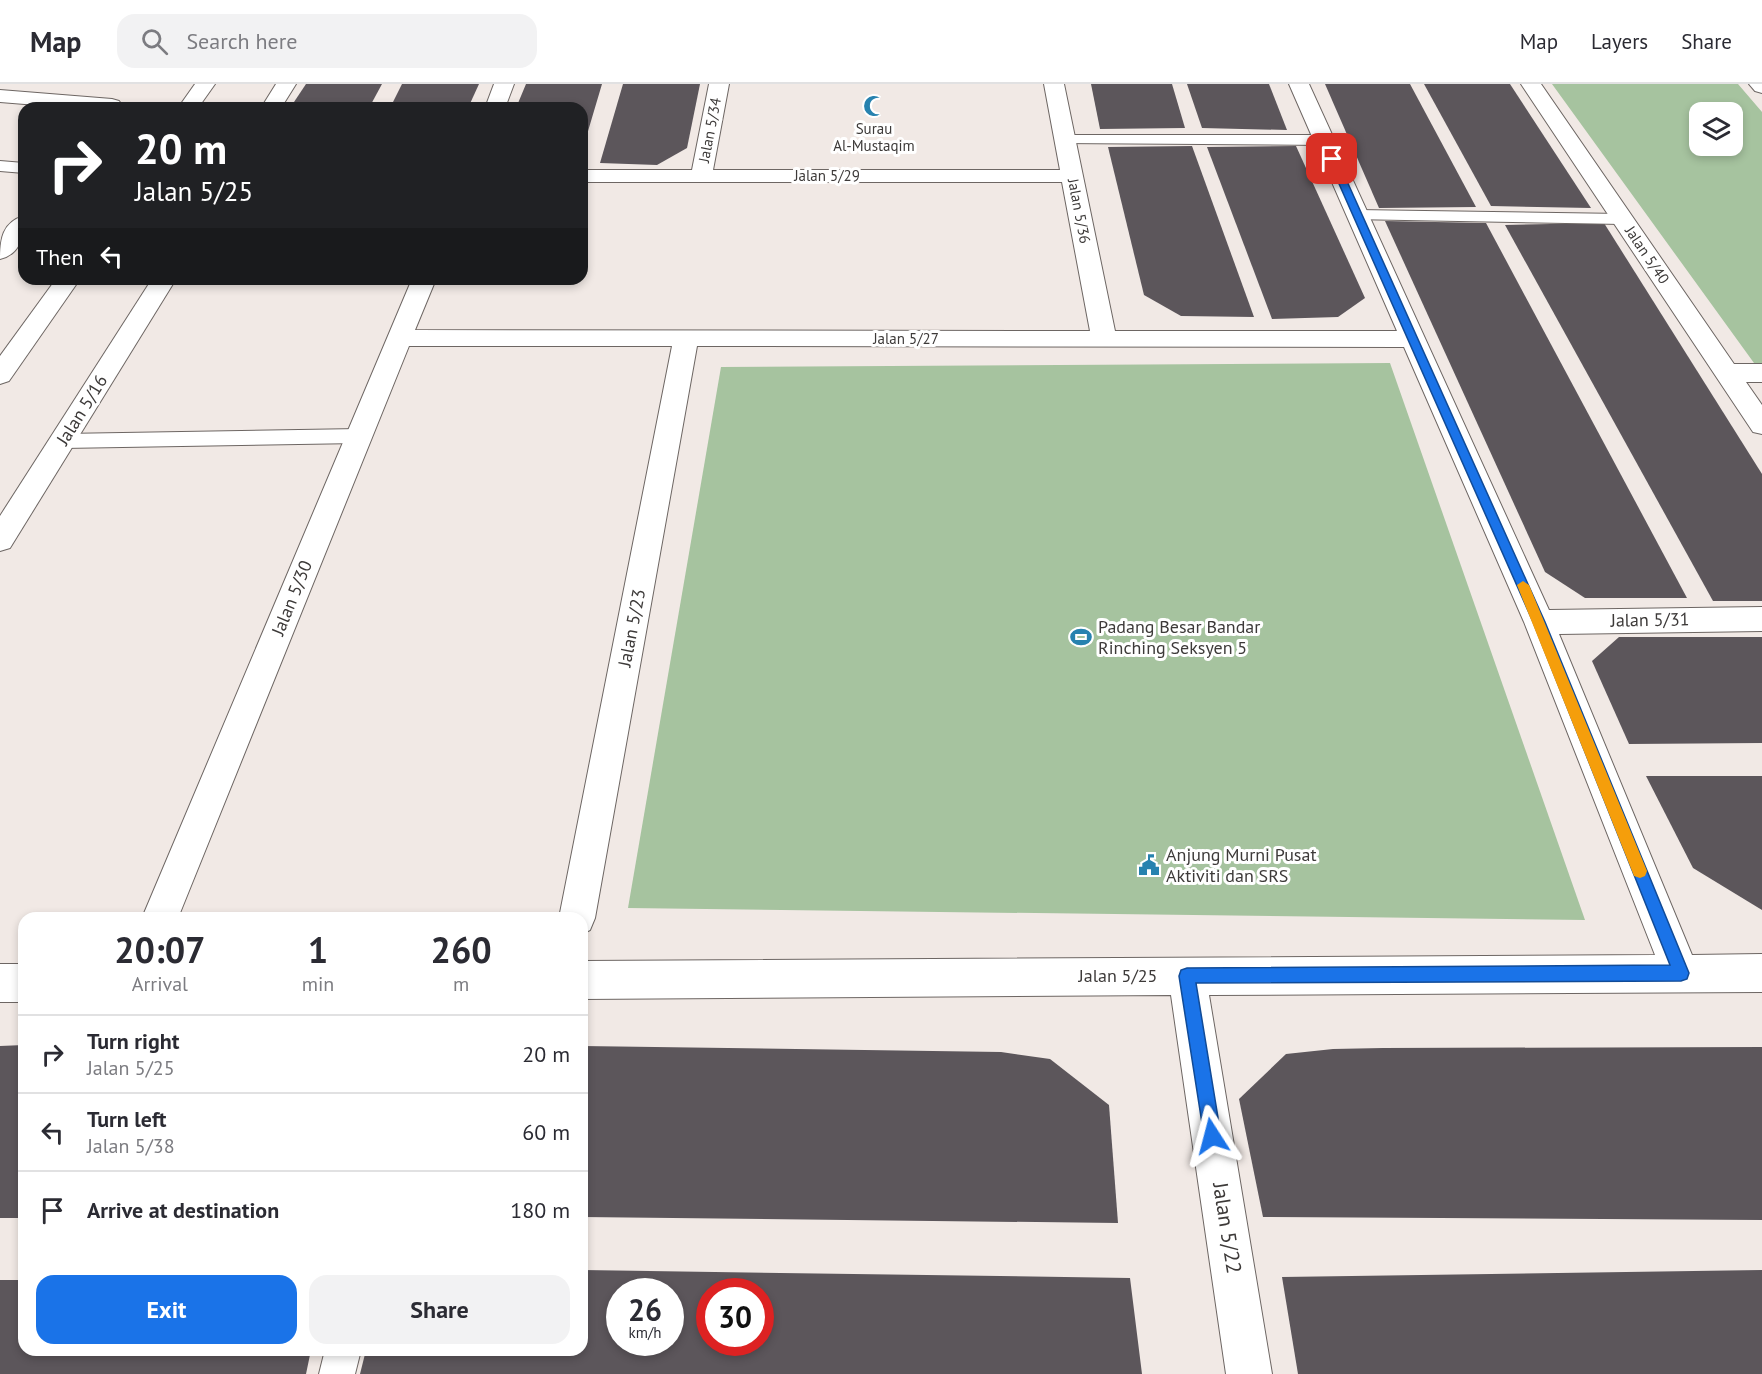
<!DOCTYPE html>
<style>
:root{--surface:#fff;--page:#f2f2f3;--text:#2b2b33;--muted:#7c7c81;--line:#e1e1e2;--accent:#1a73e8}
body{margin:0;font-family:"PT Sans",sans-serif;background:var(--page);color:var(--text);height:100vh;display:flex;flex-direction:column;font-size:22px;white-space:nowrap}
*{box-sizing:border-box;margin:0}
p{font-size:20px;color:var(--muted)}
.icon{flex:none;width:33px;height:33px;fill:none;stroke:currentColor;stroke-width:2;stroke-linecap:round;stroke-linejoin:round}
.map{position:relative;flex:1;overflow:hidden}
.details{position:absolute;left:18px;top:828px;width:570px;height:444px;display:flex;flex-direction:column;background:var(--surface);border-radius:18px;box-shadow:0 3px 9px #0003}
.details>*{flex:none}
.top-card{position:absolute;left:18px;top:18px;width:570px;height:183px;border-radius:18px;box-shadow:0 3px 9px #0003;background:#202124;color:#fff;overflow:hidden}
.tools{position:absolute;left:1689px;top:18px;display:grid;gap:12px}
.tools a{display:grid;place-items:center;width:54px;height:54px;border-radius:12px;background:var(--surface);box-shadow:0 3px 9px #0003;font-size:30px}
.speed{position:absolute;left:606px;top:1194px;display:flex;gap:12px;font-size:30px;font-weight:700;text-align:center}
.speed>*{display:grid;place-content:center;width:78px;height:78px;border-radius:50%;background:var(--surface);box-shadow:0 3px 9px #0003;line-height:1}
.speed small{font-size:15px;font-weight:400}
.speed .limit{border:9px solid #d22;background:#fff;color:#111}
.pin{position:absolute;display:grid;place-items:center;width:51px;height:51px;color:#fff;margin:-26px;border-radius:12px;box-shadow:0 3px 9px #0006}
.me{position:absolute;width:66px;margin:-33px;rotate:351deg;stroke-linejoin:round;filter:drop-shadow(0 0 4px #0008)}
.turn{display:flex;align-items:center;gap:21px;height:126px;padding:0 18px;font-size:27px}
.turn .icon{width:78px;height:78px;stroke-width:2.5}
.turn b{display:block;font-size:42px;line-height:51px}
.then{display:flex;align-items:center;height:57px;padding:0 18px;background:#0003;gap:12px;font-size:22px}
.eta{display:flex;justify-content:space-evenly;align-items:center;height:102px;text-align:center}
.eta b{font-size:36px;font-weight:700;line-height:42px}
.primary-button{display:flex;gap:12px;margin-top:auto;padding:12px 18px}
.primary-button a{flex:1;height:69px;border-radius:18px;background:var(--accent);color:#fff;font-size:24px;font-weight:700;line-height:69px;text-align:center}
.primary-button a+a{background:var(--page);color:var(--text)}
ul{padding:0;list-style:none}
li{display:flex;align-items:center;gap:18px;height:78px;padding:0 18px;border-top:2px solid var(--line)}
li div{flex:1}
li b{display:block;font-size:22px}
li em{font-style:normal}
header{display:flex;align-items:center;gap:36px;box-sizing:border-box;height:84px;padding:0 30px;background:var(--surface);border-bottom:2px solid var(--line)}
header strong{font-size:28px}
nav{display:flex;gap:33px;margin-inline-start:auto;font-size:21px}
.search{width:420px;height:54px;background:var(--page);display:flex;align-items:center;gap:15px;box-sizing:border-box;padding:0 21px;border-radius:18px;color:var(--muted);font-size:22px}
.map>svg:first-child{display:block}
.green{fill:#a6c39f;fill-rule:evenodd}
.building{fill:#5c565b;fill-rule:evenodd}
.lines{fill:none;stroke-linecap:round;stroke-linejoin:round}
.lane-casing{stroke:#6d6663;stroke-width:2}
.street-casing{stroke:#6d6663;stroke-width:2}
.lane{fill:#fff;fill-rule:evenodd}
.street{fill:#fff;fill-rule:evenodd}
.route{fill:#1a73e8;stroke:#114b97;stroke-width:1.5}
.slow{fill:#f59e0b}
.labels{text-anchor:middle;stroke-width:6;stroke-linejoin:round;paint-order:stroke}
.far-poi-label{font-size:15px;fill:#3d3a39;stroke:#fff}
.far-street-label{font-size:15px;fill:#3d3a39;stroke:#fff}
.street-label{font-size:18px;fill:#3d3a39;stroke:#fff}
.poi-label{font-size:18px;fill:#3d3a39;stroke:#fff;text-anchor:start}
.near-street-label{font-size:21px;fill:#3d3a39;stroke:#fff}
</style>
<header>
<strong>Map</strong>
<div class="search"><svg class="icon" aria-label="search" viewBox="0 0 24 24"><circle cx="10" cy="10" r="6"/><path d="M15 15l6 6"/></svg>Search here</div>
<nav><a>Map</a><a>Layers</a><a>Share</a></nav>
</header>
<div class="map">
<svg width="1762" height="1290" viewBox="0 0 1762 1290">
<rect width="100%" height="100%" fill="#f1e9e5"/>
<!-- green -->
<g class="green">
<path d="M 1552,0 L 1738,0 L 1762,28 L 1762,279 L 1754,279 ZM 1700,28 L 1732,28 L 1732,62 L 1700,62 Z"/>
<path d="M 1390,279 L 1585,836 L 628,824 L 721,283 Z"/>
</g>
<!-- building -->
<g class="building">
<path d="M 306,0 L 382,0 L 369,24 L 290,24 Z"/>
<path d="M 402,0 L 479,0 L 468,24 L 390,24 Z"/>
<path d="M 526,0 L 602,0 L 583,64 L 582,24 L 516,24 Z"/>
<path d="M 623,0 L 700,0 L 687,64 L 657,81 L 600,79 Z"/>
<path d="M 1091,0 L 1172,0 L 1185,44 L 1100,45 Z"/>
<path d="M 1187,0 L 1269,0 L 1287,46 L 1202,44 Z"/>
<path d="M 1325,0 L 1410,0 L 1476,123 L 1379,124 Z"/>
<path d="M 1424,0 L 1510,0 L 1591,124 L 1491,122 Z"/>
<path d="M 1192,62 L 1254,233 L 1181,232 L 1144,211 L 1108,63 Z"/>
<path d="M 1296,62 L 1365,214 L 1338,233 L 1272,235 L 1207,63 Z"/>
<path d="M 1385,137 L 1486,139 L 1687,514 L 1585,514 L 1545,488 Z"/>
<path d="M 1604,139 L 1762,390 L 1762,517 L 1713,517 L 1505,141 Z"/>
<path d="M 1619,553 L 1762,553 L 1762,659 L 1629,660 L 1592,577 Z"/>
<path d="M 1646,692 L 1762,692 L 1762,826 L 1693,784 Z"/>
<path d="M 24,961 L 24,1134 L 0,1134 L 0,962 Z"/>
<path d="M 582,962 L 1001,968 L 1050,975 L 1109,1021 L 1118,1139 L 582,1133 Z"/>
<path d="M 1762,963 L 1762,1136 L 1263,1133 L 1239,1015 L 1286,970 L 1333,965 L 1383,964 Z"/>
<path d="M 582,1186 L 1130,1194 L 1142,1290 L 360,1290 L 366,1266 L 582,1266 ZM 620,1208 L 670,1208 L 670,1258 L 620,1258 ZM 710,1208 L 760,1208 L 760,1258 L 710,1258 Z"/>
<path d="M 1762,1186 L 1762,1290 L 1298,1290 L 1282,1193 Z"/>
<path d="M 0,1196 L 24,1196 L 24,1266 L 311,1266 L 306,1290 L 0,1290 Z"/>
</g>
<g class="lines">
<defs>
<g id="lane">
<path d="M 1065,51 L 1324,51 L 1332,56 L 1324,61 L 1059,59 L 1057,56 L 1059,53 Z"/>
<path d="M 0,77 L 24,79 L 24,89 L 0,87 Z"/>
<path d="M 1357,126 L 1622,130 L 1628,131 L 1631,135 L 1628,139 L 1622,140 L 1351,135 L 1348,131 L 1351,127 Z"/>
<path d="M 359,345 L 366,347 L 369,352 L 366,357 L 359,359 L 63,364 L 56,362 L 53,357 L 56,352 L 63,350 Z"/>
<path d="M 325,1266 L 361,1266 L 355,1290 L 319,1290 Z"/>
</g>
<g id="street">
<path d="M 195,0 L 215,0 L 198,24 L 178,24 Z"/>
<path d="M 276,0 L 296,0 L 281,24 L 261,24 Z"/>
<path d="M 494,0 L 514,0 L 505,24 L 485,24 Z"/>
<path d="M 709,0 L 729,0 L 713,86 L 1060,86 L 1044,0 L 1064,0 L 1115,247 L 1397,247 L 1289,0 L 1309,0 L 1549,526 L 1762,523 L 1762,547 L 1559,550 L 1692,871 L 1762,870 L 1762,908 L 1209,911 L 1272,1290 L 1226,1290 L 1171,911 L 582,915 L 582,877 L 1655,871 L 1524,538 L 1404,263 L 697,262 L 595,834 L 590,846 L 582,850 L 582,834 L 559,834 L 672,262 L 409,262 L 178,834 L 142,834 L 412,195 L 436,195 L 415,246 L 1090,247 L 1062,98 L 582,98 L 582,86 L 692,86 Z"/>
<path d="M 1521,0 L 1541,0 L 1734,280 L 1762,280 L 1762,298 L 1746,298 L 1762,321 L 1762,350 L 1753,348 Z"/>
<path d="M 1749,0 L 1762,0 L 1762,9 L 1755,7 Z"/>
<path d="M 0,6 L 112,15 L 119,17 L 122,21 L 120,24 L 74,24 L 0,18 Z"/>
<path d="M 24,132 C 24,151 21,170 0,175 C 0,156 2,138 24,132 Z"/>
<path d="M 56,195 L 80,195 L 9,297 L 0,300 L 0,272 Z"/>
<path d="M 152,195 L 176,195 L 10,464 L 0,467 L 0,432 Z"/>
<rect x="0" y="880" width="24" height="38"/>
</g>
</defs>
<!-- lane casing -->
<use href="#lane" class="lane-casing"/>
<!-- street casing -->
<use href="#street" class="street-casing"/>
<!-- lane -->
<use href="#lane" class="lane"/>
<!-- street -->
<use href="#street" class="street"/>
</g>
<!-- route -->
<path class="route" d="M 1332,72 L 1337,75 L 1545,538 L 1689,889 L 1687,895 L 1681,897 L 1196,899 L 1221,1052 L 1219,1058 L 1212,1061 L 1206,1058 L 1204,1052 L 1179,892 L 1181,886 L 1187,884 L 1670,881 L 1533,538 L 1328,75 Z"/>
<!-- slow -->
<path class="slow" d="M 1523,497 L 1529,501 L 1647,787 L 1645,792 L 1640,794 L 1634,792 L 1632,787 L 1517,501 Z"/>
<!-- icons -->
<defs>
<symbol id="mosque-bare" viewBox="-9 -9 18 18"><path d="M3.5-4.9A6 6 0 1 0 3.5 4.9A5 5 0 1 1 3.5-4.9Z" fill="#2782af" stroke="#fff" stroke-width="2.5" paint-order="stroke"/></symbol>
<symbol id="stadium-bare" viewBox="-9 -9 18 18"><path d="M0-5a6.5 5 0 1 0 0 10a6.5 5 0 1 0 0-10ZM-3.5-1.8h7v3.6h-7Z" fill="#2782af" stroke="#fff" stroke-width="2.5" paint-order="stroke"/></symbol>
<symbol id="civic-bare" viewBox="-9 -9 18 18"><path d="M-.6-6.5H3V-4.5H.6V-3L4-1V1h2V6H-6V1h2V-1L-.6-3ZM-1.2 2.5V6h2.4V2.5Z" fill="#2782af" stroke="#fff" stroke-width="2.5" paint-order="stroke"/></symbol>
</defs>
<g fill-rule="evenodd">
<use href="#mosque-bare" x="859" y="7" width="30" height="30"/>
<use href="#stadium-bare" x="1066" y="538" width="30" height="30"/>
<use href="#civic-bare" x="1134" y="766" width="30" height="30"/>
</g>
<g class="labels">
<!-- far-poi labels -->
<g class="far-poi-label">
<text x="874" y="50">Surau<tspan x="874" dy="17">Al-Mustaqim</tspan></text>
</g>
<!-- far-street labels -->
<g class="far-street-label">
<text transform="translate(710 46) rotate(-79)" y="5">Jalan 5/34</text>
<text x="827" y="97">Jalan 5/29</text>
<text transform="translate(1079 127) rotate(79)" y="5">Jalan 5/36</text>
<text transform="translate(1647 171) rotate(56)" y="5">Jalan 5/40</text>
<text x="906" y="260">Jalan 5/27</text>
</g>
<!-- street labels -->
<g class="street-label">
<text transform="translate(82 326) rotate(-58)" y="6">Jalan 5/16</text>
<text transform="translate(292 514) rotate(-68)" y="6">Jalan 5/30</text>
<text transform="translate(1650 536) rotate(-1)" y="6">Jalan 5/31</text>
<text transform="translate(632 544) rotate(-79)" y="6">Jalan 5/23</text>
<text x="1118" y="898">Jalan 5/25</text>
</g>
<!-- poi labels -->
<g class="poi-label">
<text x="1098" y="549">Padang Besar Bandar<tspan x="1098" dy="21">Rinching Seksyen 5</tspan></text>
<text x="1166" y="777">Anjung Murni Pusat<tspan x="1166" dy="21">Aktiviti dan SRS</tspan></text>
</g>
<!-- near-street labels -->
<g class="near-street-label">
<text transform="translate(1227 1144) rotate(81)" y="7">Jalan 5/22</text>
</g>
</g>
</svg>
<div class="tools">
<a><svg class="icon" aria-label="layers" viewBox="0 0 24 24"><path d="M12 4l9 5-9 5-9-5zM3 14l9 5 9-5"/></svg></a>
</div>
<div class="speed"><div>26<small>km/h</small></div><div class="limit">30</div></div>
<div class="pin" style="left:1332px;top:75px;background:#d93025"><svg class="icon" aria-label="arrive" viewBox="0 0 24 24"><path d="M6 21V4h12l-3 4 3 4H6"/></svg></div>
<svg class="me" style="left:1212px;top:1052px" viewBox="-20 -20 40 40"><path d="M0-17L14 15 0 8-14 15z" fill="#1a73e8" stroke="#fff" stroke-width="4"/></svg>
<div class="top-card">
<div class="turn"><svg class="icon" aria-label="right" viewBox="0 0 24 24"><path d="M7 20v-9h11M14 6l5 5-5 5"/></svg><div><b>20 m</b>Jalan 5/25</div></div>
<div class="then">Then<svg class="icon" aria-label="left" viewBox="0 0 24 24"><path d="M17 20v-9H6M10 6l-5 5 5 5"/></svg></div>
</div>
<section class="details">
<div class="eta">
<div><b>20:07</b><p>Arrival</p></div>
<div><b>1</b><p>min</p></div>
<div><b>260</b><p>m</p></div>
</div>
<ul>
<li><svg class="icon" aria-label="right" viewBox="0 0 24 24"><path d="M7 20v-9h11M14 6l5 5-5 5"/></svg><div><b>Turn right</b><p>Jalan 5/25</p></div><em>20 m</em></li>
<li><svg class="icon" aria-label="left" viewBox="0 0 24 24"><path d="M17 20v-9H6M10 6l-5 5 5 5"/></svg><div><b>Turn left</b><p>Jalan 5/38</p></div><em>60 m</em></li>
<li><svg class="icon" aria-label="arrive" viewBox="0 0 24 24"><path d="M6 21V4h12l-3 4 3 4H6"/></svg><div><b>Arrive at destination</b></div><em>180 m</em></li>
</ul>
<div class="primary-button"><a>Exit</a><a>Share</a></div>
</section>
</div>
